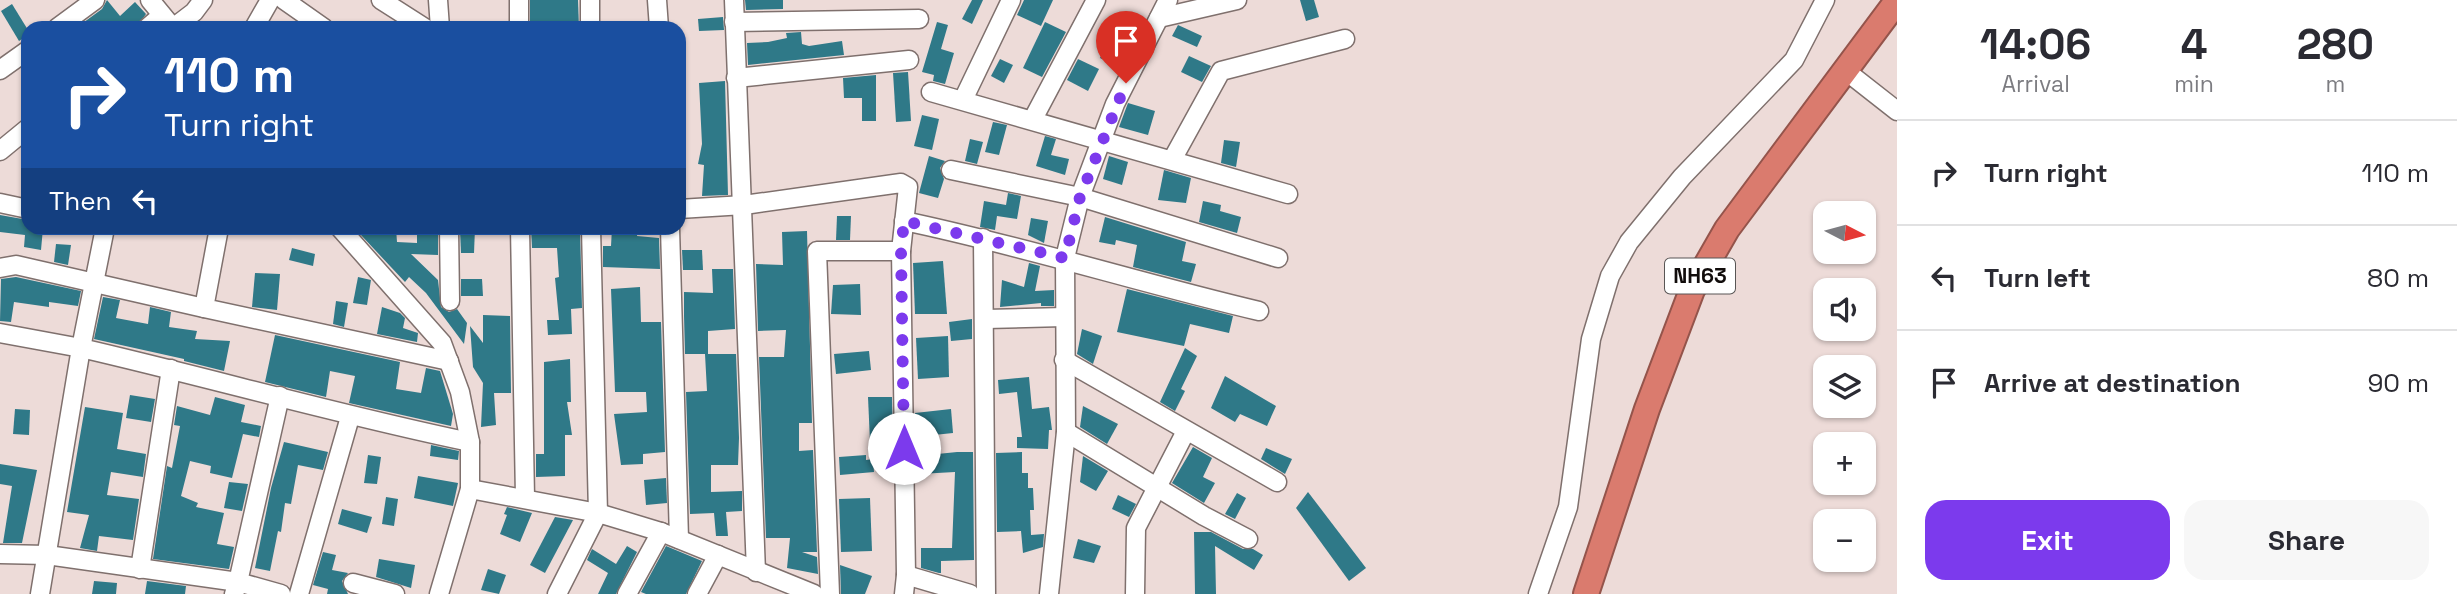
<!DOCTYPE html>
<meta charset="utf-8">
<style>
:root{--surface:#fff;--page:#f7f7f7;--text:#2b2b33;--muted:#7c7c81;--line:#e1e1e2;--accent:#7c3aed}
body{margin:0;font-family:"Space Grotesk",sans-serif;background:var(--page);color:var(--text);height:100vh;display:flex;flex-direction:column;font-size:26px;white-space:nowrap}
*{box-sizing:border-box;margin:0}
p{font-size:23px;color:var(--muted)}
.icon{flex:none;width:38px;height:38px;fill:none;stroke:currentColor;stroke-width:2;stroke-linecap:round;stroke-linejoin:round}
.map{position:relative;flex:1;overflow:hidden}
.sheet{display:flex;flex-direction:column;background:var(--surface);width:560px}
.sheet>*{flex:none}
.guide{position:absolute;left:21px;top:21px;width:665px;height:214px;border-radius:21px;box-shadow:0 2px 5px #0004;background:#1a4fa0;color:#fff;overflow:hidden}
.needle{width:46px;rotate:96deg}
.buttons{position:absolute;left:1813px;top:201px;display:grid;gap:14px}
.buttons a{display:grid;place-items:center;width:63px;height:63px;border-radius:14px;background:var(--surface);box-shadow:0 2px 5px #0004;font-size:35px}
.pin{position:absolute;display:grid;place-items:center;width:60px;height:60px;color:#fff;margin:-72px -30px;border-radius:50% 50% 50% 0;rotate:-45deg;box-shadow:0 0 7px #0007}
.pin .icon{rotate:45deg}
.me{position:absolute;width:77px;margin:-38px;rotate:0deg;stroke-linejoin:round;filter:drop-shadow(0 0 5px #0008)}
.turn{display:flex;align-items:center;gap:24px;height:147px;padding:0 28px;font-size:32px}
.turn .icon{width:91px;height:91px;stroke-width:2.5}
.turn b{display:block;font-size:49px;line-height:60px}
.then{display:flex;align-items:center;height:66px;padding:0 28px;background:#0003;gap:14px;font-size:26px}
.eta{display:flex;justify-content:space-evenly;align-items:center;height:119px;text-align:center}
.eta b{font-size:42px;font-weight:700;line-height:49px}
.action{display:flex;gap:14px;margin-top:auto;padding:14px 28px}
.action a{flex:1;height:80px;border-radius:21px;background:var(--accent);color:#fff;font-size:28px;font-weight:700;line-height:80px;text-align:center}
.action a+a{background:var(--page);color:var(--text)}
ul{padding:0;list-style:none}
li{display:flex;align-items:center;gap:21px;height:105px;padding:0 28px;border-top:2px solid var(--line)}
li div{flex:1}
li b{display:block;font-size:26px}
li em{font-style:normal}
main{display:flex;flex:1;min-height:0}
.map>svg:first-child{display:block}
.building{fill:#2f7988}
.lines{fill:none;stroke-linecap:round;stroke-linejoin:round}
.minor-casing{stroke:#7f706d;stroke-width:21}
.highway-casing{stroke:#94544b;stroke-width:28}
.minor{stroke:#fff;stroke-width:18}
.highway{stroke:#da7b6e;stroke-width:24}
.route{stroke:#7c3aed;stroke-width:12;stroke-dasharray:0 21.6}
.labels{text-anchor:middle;stroke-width:7;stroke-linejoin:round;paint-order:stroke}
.shield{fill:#fff;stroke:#585554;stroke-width:2}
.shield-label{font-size:21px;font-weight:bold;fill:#110c0b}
</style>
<main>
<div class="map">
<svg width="1897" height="594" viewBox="0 0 1897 594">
<rect width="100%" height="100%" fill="#eddbd8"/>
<!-- building -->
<g class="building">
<path d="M 107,0 L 120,16 L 135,2 L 146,14 L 136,28 L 76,28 L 102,9 Z"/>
<path d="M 530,0 L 578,0 L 579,28 L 530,28 Z"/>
<path d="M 745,0 L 783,0 L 783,9 L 746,10 Z"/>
<path d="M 972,0 L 983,0 L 972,24 L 962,19 Z"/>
<path d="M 1024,0 L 1053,0 L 1041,26 L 1017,15 Z"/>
<path d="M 1300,0 L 1314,0 L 1319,17 L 1306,21 Z"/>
<path d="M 12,4 L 28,30 L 28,35 L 19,41 L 1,11 Z"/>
<path d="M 723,17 L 724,30 L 699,31 L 698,19 Z"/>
<path d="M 937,22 L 948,25 L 941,49 L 954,53 L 945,84 L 933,81 L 934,75 L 922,72 Z"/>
<path d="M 1045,22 L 1066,32 L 1042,77 L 1023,68 Z"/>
<path d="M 1178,25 L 1202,36 L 1197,47 L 1172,36 Z"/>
<path d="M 801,32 L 802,44 L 809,46 L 842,41 L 844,55 L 748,65 L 747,43 L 768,42 L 787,38 L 786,33 Z"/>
<path d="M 1108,43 L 1128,53 L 1121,68 L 1100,58 Z"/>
<path d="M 1189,56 L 1211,66 L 1202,82 L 1181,72 Z"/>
<path d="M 1000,59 L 1013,65 L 1004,83 L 991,76 Z"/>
<path d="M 1078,59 L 1099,69 L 1088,91 L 1067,80 Z"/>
<path d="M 908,72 L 911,121 L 896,122 L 893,73 Z"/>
<path d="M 876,75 L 876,121 L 862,121 L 862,98 L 844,98 L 843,78 Z"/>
<path d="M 725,81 L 728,195 L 702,196 L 704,165 L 698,164 L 702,144 L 699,83 Z"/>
<path d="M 1128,103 L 1155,111 L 1148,135 L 1119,127 Z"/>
<path d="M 922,115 L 939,119 L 932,150 L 914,146 Z"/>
<path d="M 993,122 L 1007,125 L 999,155 L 985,152 Z"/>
<path d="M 1045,136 L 1056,139 L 1051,155 L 1069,159 L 1065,175 L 1036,166 Z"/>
<path d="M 970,139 L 983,142 L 977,164 L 965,161 Z"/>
<path d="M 1224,140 L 1240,142 L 1236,167 L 1221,163 Z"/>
<path d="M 929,156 L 945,161 L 940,168 L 944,179 L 938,198 L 919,193 Z"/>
<path d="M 1109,156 L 1128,162 L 1122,185 L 1103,179 Z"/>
<path d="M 1164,170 L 1191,178 L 1186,203 L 1158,200 Z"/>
<path d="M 1008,193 L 1021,196 L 1017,219 L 997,216 L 995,230 L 980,227 L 984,201 L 1006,205 Z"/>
<path d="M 1203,201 L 1221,205 L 1220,211 L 1241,217 L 1237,233 L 1199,222 Z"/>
<path d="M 0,215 L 28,220 L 28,228 L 43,228 L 41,250 L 24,247 L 25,235 L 0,232 Z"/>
<path d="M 837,216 L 851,216 L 850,240 L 836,240 Z"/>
<path d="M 1105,217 L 1186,242 L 1182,261 L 1196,264 L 1191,282 L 1133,267 L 1137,245 L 1116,240 L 1115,245 L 1099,242 Z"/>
<path d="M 1031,218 L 1048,221 L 1044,243 L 1028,235 Z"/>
<path d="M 374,228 L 396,228 L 397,242 L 417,243 L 417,229 L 438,230 L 438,255 L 411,254 L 438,280 L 441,307 L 449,312 L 457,309 L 467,323 L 464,344 L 426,293 L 409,277 L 405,282 L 360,234 Z"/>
<path d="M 464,228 L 475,228 L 474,253 L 461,253 L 460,230 Z"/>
<path d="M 531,228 L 580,228 L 582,308 L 571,309 L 572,334 L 548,335 L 547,320 L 559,320 L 555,278 L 559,277 L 557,248 L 532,248 Z"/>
<path d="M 612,228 L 638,228 L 637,236 L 659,238 L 660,269 L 603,267 L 603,246 L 611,246 Z"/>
<path d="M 807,231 L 812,423 L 799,423 L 799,451 L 813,450 L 817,552 L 802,552 L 817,557 L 818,574 L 787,568 L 790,538 L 766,538 L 759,357 L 784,357 L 786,330 L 758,331 L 756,264 L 783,265 L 782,232 Z"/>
<path d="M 56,244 L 71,245 L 68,265 L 54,262 Z"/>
<path d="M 292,248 L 315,254 L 313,266 L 289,260 Z"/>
<path d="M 682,250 L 702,250 L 703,270 L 683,270 Z"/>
<path d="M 943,261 L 947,314 L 915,314 L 913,263 Z"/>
<path d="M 1029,263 L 1040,266 L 1035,291 L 1054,290 L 1054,306 L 1041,306 L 1041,303 L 1000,307 L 1002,280 L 1024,287 Z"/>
<path d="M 712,269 L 733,269 L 735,329 L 708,331 L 708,354 L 736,354 L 739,438 L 738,465 L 711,465 L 711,492 L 742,491 L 742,511 L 726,512 L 728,536 L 716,536 L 714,513 L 690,514 L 686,392 L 707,391 L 705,354 L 685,354 L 684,316 L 684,292 L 713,293 Z"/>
<path d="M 255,273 L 280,274 L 277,310 L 252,307 Z"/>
<path d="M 16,277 L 81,291 L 78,306 L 49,302 L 49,307 L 14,302 L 11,322 L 0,321 L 1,279 Z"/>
<path d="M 358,277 L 371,280 L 367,305 L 353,303 Z"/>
<path d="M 461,279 L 482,279 L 483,296 L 461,296 Z"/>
<path d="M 860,284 L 861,315 L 831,314 L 833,285 Z"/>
<path d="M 640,287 L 641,322 L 661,322 L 665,452 L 643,454 L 643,464 L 621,465 L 614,414 L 647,412 L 646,392 L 615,392 L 611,289 Z"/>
<path d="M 1127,289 L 1233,316 L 1229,333 L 1190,324 L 1184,346 L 1117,332 Z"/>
<path d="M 103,297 L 120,300 L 116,318 L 148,324 L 150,307 L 171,312 L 169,327 L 197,331 L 195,339 L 230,341 L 224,371 L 184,361 L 184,359 L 94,339 Z"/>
<path d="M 336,301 L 348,303 L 344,327 L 333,324 Z"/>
<path d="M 382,307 L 400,313 L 405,318 L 403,328 L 418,333 L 417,342 L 377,334 Z"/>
<path d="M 483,315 L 510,316 L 511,393 L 494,393 L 496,425 L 481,427 L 483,383 L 473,367 L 470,326 L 483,343 Z"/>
<path d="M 972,319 L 972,339 L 951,341 L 949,322 Z"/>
<path d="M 1082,329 L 1102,336 L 1093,364 L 1077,354 Z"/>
<path d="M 275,335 L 400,362 L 396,389 L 421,393 L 426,368 L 440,371 L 453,414 L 451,426 L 349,403 L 355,376 L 330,371 L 326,397 L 265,382 Z"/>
<path d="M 948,336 L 949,377 L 918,379 L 916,338 Z"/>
<path d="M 1185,348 L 1197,356 L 1181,389 L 1185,391 L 1175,411 L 1160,402 Z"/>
<path d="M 869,351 L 871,370 L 836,374 L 834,354 Z"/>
<path d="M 570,359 L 571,402 L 567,402 L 572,435 L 565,435 L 565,476 L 536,477 L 536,454 L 544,454 L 544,362 Z"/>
<path d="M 1225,376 L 1276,406 L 1267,426 L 1240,414 L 1235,422 L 1211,408 Z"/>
<path d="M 1029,377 L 1032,409 L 1049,407 L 1052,430 L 1049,430 L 1048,449 L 1017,448 L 1017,437 L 1022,437 L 1017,392 L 999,394 L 998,380 Z"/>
<path d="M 130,395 L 155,399 L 151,422 L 126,418 Z"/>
<path d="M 215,397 L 245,405 L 241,422 L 261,426 L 259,437 L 243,434 L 232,478 L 210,473 L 211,466 L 190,461 L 181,496 L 198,503 L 196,507 L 224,513 L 217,544 L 234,547 L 229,569 L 153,559 L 167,466 L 172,468 L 180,426 L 174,425 L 177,406 L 210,415 Z"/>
<path d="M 868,397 L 892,397 L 893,440 L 870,442 Z"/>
<path d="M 1083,406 L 1118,424 L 1107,444 L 1080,427 Z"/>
<path d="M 85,407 L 123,413 L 117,449 L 146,454 L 143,477 L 111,472 L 107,495 L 139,499 L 133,540 L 99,536 L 97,551 L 80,548 L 89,515 L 67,512 Z"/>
<path d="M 15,409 L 30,410 L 29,435 L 13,434 Z"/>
<path d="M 951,409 L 953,433 L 915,437 L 915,413 Z"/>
<path d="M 284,442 L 328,452 L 323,470 L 298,465 L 291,504 L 285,503 L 281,532 L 278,531 L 270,571 L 255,568 L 271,488 Z"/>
<path d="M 431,445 L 459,451 L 458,460 L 430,456 Z"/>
<path d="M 1193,447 L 1212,458 L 1203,477 L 1215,483 L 1204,503 L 1172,483 Z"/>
<path d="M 1266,448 L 1292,459 L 1285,474 L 1261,459 Z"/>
<path d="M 957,452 L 973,452 L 974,560 L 941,561 L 941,573 L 939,573 L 921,568 L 921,548 L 952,548 L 955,472 L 919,474 L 918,456 Z"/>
<path d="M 1022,452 L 1022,473 L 1028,473 L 1028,488 L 1033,488 L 1034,510 L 1030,510 L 1031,535 L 1044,534 L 1043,547 L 1023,553 L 1021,531 L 997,532 L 996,453 Z"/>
<path d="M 368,455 L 381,457 L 377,484 L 364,483 Z"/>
<path d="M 866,455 L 866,460 L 873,459 L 874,472 L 840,475 L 839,457 Z"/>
<path d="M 1083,456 L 1108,471 L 1096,491 L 1080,482 Z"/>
<path d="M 0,464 L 37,470 L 22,543 L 3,543 L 12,486 L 0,484 Z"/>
<path d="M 418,476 L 458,483 L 453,506 L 414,498 Z"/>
<path d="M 666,478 L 667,503 L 646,505 L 644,480 Z"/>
<path d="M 229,482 L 248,484 L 242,511 L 224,508 Z"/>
<path d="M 1308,492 L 1366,568 L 1349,581 L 1296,508 Z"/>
<path d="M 1237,493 L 1246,498 L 1235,519 L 1225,514 Z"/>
<path d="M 1118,495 L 1136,504 L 1129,517 L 1112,509 Z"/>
<path d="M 386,497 L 398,499 L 394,526 L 382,524 Z"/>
<path d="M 870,498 L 872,551 L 841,552 L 839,499 Z"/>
<path d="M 507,507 L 532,513 L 520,542 L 500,534 L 507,515 L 504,514 Z"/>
<path d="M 342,509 L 372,517 L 367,533 L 338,524 Z"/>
<path d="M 555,517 L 573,520 L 545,573 L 530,565 Z"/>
<path d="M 1194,532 L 1211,532 L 1243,549 L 1253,549 L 1263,555 L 1254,570 L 1215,546 L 1216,594 L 1195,594 Z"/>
<path d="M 1078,539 L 1101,546 L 1094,563 L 1073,558 Z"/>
<path d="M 627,546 L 637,552 L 616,594 L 598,594 L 608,573 L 587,560 L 592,549 L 616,564 Z"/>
<path d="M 666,546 L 702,561 L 686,594 L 646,594 L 641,592 Z"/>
<path d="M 323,552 L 336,555 L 332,570 L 348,573 L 342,581 L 348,594 L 327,594 L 328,589 L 313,585 Z"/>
<path d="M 379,559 L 415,565 L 411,588 L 376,577 Z"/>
<path d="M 840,565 L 872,576 L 865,594 L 841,594 Z"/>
<path d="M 488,569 L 506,575 L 499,594 L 481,590 Z"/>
<path d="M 94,581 L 117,583 L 116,594 L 92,594 Z"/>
<path d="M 147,581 L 186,586 L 185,594 L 145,594 Z"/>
</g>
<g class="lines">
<defs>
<g id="minor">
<path d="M 150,0 L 173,28"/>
<path d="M 284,0 L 324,28"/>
<path d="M 381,0 L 425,28"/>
<path d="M 438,0 L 440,28"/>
<path d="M 519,0 L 519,28"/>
<path d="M 590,0 L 590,28"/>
<path d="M 657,0 L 659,28"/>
<path d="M 734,0 L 756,572"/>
<path d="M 1159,18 L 1237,0"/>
<path d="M 734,22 L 919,19"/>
<path d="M 57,28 L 95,0"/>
<path d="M 147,28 L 161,16"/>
<path d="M 173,28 L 194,12 L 203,0"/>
<path d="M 254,28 L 270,0"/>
<path d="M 0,70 L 28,50"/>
<path d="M 1846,71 L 1897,111"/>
<path d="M 736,78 L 909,60"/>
<path d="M 931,92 L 1288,194"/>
<path d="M 963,100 L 1011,0"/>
<path d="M 1033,119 L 1096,0"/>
<path d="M 0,151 L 28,128"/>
<path d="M 1172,160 L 1221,71 L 1345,39"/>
<path d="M 951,170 L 1080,197 L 1278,258"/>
<path d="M 0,203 L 28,209"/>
<path d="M 679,209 L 744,205 L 901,183 L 908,187 L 901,251 L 906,575 L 904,594"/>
<path d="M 904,221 C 1024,246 1140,283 1259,311"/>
<path d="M 105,228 L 81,348 C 211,378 339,415 470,442"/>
<path d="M 219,228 L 204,308 L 449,361"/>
<path d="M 340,228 L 442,343 L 460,392 L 470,442 L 470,489 L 439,594"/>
<path d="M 449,228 L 450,301"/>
<path d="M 520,228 L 525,497"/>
<path d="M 670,228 L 679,539"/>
<path d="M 983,238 L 986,594"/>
<path d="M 0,268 L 16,265 L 204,308"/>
<path d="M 986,319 L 1064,317"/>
<path d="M 0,333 L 81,348 L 40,594"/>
<path d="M 1064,360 L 1277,482"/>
<path d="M 280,396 L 238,582 L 281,594"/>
<path d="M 1066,432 L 1204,516 L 1248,539"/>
<path d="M 470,489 L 598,513 L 661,532 L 814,594"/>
<path d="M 0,554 L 47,555 L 238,582 L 234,594"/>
<path d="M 140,569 L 171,369"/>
<path d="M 906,575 L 970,594"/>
<path d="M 353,583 L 395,594"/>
<path d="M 299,594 L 350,417"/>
<path d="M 557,594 L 598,513 L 591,228"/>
<path d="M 627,594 L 661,532"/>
<path d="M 697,594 L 718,555"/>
<path d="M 830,594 L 817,251 L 901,251"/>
<path d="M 1049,594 L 1066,432 L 1065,258 L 1080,197 L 1115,104 L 1168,0"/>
<path d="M 1135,594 L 1136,528 L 1186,431"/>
<path d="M 1538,594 L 1568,507 L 1591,339 L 1610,276 L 1629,242 L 1682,177 L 1794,60 L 1825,0"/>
</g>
<path id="highway" d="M 1586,594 L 1647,409 L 1692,290 L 1727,229 L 1897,1"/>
</defs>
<!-- minor casing -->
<use href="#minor" class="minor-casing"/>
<!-- highway casing -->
<use href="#highway" class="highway-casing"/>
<!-- minor -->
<use href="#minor" class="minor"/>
<!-- highway -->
<use href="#highway" class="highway"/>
</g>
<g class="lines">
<!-- route -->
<path class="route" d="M 904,448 L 901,251 L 904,221 L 1065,258 L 1080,197 L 1126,83"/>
</g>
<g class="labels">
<!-- shield labels -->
<rect class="shield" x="1665" y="258.5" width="70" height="35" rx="5"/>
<g class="shield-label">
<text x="1700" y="283">NH63</text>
</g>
</g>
</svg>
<div class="buttons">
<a><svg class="needle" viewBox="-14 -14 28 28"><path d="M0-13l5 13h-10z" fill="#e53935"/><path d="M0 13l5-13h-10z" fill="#7c7c81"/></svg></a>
<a><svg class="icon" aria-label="sound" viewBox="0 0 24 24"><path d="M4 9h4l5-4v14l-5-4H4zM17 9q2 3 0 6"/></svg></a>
<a><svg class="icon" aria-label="layers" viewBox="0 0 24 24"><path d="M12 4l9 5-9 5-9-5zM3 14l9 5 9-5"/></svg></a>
<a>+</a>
<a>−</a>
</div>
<div class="pin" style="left:1126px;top:83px;background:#d93025"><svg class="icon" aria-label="arrive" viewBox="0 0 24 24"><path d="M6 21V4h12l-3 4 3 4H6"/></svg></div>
<svg class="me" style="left:904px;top:448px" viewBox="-20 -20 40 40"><circle r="19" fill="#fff"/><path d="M0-13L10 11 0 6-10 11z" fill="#7c3aed"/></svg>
<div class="guide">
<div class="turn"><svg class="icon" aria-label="right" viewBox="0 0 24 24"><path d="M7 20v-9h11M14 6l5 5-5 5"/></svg><div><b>110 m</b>Turn right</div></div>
<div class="then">Then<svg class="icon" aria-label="left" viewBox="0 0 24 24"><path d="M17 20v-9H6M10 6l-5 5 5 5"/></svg></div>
</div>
</div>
<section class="sheet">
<div class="eta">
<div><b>14:06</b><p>Arrival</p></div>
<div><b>4</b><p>min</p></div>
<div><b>280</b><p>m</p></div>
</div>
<ul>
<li><svg class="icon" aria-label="right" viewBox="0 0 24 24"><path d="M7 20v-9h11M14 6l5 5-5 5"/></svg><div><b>Turn right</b></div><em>110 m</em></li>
<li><svg class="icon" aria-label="left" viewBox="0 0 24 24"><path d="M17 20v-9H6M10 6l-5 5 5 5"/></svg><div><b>Turn left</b></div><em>80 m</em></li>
<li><svg class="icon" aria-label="arrive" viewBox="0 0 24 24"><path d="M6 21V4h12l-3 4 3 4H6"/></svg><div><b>Arrive at destination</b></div><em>90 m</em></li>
</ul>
<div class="action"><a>Exit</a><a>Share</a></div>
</section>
</main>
